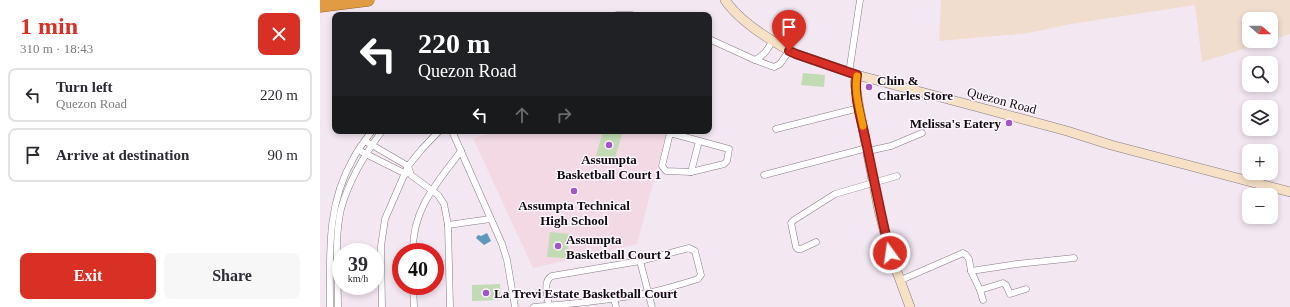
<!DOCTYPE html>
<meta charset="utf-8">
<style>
:root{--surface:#fff;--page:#f7f7f7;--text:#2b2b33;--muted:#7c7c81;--line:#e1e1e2;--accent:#d93025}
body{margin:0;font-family:Georgia,serif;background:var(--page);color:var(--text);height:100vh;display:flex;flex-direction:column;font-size:15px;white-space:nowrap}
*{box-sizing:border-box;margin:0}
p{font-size:13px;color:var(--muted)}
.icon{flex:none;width:22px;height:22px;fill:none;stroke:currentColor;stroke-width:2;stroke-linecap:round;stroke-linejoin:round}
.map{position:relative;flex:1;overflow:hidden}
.sheet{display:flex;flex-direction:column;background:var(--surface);width:320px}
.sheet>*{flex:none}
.top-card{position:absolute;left:12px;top:12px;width:380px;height:122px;border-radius:8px;box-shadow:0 2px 6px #0003;background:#202124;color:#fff;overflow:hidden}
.needle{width:26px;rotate:110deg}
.controls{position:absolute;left:922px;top:12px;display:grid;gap:8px}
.controls a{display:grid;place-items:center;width:36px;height:36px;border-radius:8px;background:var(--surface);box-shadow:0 2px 6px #0003;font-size:20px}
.speed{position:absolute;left:12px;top:243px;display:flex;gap:8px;font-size:20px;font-weight:700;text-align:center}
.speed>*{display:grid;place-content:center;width:52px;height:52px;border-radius:50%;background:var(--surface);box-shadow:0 2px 6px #0003;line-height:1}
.speed small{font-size:10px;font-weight:400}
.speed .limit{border:6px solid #d22;background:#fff;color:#111}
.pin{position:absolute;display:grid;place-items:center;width:34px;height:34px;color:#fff;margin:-41px -17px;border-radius:50% 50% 50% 0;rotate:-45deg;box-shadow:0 0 4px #0007}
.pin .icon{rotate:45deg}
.me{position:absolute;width:44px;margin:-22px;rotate:346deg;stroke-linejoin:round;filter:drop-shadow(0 0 3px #0008)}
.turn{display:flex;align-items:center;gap:14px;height:84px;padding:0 20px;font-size:18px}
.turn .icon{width:52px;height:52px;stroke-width:2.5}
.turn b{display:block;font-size:28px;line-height:34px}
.lanes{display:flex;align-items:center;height:38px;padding:0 20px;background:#0003;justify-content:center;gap:20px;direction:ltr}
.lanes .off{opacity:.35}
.round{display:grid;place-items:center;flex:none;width:42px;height:42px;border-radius:8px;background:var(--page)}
.summary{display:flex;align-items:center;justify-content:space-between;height:68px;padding:0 20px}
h1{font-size:24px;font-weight:600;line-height:30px;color:var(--accent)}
.action{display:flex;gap:8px;margin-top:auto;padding:8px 20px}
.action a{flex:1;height:46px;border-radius:8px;background:var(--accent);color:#fff;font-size:16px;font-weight:600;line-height:46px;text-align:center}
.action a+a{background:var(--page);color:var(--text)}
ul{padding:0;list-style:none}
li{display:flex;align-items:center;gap:12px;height:54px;margin:0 8px 6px;padding:0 12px;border:2px solid var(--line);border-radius:8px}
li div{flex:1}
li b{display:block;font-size:15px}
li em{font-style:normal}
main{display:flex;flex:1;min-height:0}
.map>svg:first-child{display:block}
.industrial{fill:#f0ddcd}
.education{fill:#f2d9e3}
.green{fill:#c2dbb4}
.water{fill:#5d99ba}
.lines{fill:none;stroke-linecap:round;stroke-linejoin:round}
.street-casing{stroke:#857a84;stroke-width:7}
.secondary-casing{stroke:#857a84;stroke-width:10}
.highway-casing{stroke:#976830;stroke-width:13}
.street{stroke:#fff;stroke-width:6}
.secondary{stroke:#f6e1c6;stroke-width:9}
.highway{stroke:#e19b42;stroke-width:12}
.route-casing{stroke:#8d1f18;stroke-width:10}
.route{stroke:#d93025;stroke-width:7}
.slow{stroke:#f59e0b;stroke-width:7}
.poi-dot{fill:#a156c8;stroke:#fff5fe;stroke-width:1.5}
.labels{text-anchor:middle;stroke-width:3;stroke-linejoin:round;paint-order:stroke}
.poi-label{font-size:13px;font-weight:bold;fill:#0e0a0e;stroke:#fff5fe;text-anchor:start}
.street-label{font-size:13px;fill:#0e0a0e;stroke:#fff5fe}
</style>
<main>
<section class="sheet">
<div class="summary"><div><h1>1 min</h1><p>310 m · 18:43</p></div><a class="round" style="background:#d93025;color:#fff"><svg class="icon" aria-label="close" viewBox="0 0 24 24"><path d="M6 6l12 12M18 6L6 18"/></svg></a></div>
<ul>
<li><svg class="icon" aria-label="left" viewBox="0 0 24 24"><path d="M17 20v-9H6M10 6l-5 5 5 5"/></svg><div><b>Turn left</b><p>Quezon Road</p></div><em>220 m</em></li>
<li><svg class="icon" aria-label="arrive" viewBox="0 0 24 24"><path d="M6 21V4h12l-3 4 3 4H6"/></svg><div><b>Arrive at destination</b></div><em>90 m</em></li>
</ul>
<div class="action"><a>Exit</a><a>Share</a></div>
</section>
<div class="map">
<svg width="970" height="307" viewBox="0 0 970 307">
<rect width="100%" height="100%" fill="#f3e7f2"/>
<!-- industrial -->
<path class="industrial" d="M 621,0 L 970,0 L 970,34 L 951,40 L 951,19 L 929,19 L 929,41 L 949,41 L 882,62 L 875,5 L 751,24 L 708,33 L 619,41 Z"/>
<!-- education -->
<path class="education" d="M 180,131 L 347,131 L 317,244 L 213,268 L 153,138 Z"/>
<!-- green -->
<g class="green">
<path d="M 483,73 L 505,75 L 504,87 L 481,85 Z"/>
<path d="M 283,131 L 293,131 L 302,134 L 294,162 L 276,156 Z"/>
<path d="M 230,232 L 250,234 L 246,258 L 227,257 Z"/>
<path d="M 180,284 L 181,300 L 152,301 L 152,285 Z"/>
</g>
<!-- water -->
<path class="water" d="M 167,233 L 171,241 L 164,245 L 156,238 L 158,235 L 161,236 Z"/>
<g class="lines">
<defs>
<g id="street">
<path d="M 297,15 L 312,15"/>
<path d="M 389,39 L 435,60 L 454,67 L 460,64 L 469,51"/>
<path d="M 435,60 C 444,55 448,50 452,41"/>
<path d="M 529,73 L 540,0"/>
<path d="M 456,129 L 539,108"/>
<path d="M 132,131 L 182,244 L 187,260 L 195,307"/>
<path d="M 350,133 L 409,149 L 407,161 L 404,164 L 371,172 L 346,171 L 342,166 L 350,133 L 351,131"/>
<path d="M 45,141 L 88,166 L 91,175 L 118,195 L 124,204 L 128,225 L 130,307"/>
<path d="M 548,151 L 571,146 L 602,133"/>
<path d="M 42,152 L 86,174"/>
<path d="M 371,172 L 379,141"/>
<path d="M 444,175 L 547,148"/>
<path d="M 128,225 L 170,219"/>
<path d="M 496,242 L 481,249 L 478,249 L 476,247 L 471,223 L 474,220 L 515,194 L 577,176"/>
<path d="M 93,252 C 92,209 117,183 141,151"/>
<path d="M 320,261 L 332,307"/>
<path d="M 651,271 L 697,264 L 754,258"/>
<path d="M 581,280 L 643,253 L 646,255 L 649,259 L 651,271 L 660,290 L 683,283 L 686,285 L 690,294 L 706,289"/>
<path d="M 93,286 L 94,307"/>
<path d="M 660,290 L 663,300"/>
<path d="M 294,298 L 296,307"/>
<path d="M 10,307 C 10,255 6,206 33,159 C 38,149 45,140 52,131"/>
<path d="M 18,307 C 18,276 14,239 21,209 C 29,180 44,155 62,131"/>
<path d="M 62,307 L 61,246 L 65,219 L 88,166 L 102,149 L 119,131"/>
<path d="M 214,307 C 252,304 291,300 328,293 C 345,289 362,284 378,279 L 381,275 L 375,251 L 369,248 L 320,261 L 232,276 C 222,281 228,297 229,306 L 229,307"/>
</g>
<g id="secondary">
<path d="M 405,0 C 420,22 453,42 476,54 L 537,75 L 669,110 L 747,131 L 791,145 L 970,192"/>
<path d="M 537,75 L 535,83 L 539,108 L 559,210 L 570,253 L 590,307"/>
</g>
<path id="highway" d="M 0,6 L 48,0"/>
</defs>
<!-- street casing -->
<use href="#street" class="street-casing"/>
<!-- secondary casing -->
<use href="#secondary" class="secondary-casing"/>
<!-- highway casing -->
<use href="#highway" class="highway-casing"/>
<!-- street -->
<use href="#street" class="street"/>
<!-- secondary -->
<use href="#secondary" class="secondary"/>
<!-- highway -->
<use href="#highway" class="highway"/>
</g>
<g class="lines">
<defs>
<path id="route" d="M 469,51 L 476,54 L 537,75 C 533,96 542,121 546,142 C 554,179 561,216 570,253"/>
</defs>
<!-- route casing -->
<use href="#route" class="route-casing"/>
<!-- route -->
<use href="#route" class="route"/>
<!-- slow -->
<path class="slow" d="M 537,76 C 534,92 540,110 543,126"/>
</g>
<!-- markers -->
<g class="poi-dot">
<circle cx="549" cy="87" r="4"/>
<circle cx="689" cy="123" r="4"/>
<circle cx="289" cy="145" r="4"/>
<circle cx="254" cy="191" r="4"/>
<circle cx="238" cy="246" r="4"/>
<circle cx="166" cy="293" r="4"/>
</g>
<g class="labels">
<!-- poi labels -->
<g class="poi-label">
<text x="557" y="85">Chin &amp;<tspan x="557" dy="15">Charles Store</tspan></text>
<text x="681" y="128" text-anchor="end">Melissa's Eatery</text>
<text x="289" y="164" text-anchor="middle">Assumpta<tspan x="289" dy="15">Basketball Court 1</tspan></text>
<text x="254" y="210" text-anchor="middle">Assumpta Technical<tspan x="254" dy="15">High School</tspan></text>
<text x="246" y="244">Assumpta<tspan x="246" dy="15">Basketball Court 2</tspan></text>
<text x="174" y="298">La Trevi Estate Basketball Court</text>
</g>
<!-- street labels -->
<g class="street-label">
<text transform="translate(682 100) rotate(15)" y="5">Quezon Road</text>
</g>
</g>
</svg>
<div class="controls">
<a><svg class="needle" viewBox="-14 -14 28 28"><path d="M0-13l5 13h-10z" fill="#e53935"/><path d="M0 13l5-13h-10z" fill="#7c7c81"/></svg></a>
<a><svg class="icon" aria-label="search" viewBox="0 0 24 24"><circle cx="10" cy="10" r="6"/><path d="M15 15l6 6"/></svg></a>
<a><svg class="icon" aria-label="layers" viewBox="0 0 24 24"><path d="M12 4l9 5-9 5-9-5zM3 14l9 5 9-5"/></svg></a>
<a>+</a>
<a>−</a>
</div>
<div class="speed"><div>39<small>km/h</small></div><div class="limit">40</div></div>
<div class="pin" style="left:469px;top:51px;background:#d93025"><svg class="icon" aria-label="arrive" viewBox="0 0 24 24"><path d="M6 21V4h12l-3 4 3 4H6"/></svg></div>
<svg class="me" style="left:570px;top:253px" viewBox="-20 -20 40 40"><circle r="17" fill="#d93025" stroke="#fff" stroke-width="3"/><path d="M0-11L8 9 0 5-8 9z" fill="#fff"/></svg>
<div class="top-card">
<div class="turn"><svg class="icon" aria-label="left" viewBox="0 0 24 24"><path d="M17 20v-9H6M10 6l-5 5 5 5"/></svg><div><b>220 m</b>Quezon Road</div></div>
<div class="lanes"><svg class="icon" aria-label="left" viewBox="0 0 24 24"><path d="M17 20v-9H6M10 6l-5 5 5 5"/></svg><svg class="icon off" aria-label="ahead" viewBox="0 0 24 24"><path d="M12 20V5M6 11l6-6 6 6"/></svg><svg class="icon off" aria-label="right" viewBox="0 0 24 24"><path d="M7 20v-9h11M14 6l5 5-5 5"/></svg></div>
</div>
</div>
</main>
